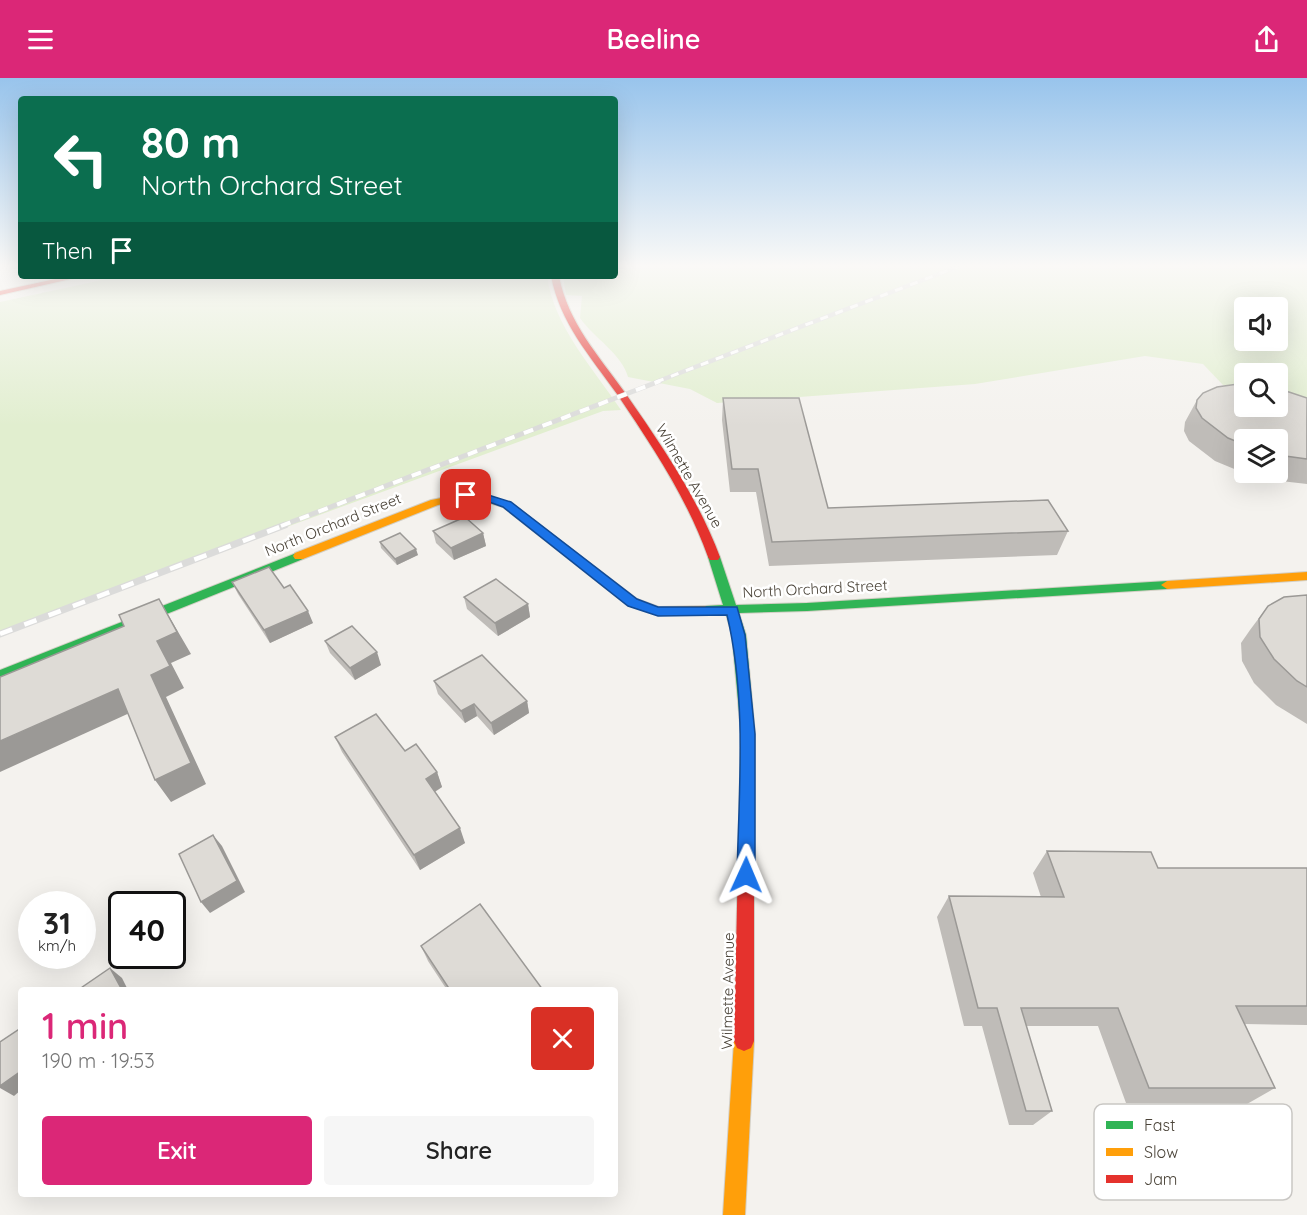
<!DOCTYPE html>
<meta charset="utf-8">
<style>
:root{--surface:#fff;--page:#f6f6f6;--text:#222;--muted:#767676;--accent:#db2777}
body{margin:0;font-family:Quicksand,sans-serif;background:var(--page);color:var(--text);height:100vh;display:flex;flex-direction:column;font-size:22px;white-space:nowrap}
*{box-sizing:border-box;margin:0}
p{font-size:20px;color:var(--muted)}
.icon{flex:none;width:33px;height:33px;fill:none;stroke:currentColor;stroke-width:2;stroke-linecap:round;stroke-linejoin:round}
.map{position:relative;flex:1;overflow:hidden}
.panel{position:absolute;left:18px;top:909px;width:600px;height:210px;display:flex;flex-direction:column;background:var(--surface);border-radius:6px;box-shadow:0 6px 24px #0002}
.panel>*{flex:none}
.guide{position:absolute;left:18px;top:18px;width:600px;height:183px;border-radius:6px;box-shadow:0 6px 24px #0002;background:#0b6e4f;color:#fff;overflow:hidden}
.controls{position:absolute;left:1234px;top:219px;display:grid;gap:12px}
.controls a{display:grid;place-items:center;width:54px;height:54px;border-radius:6px;background:var(--surface);box-shadow:0 6px 24px #0002;font-size:30px}
.speed{position:absolute;left:18px;top:813px;display:flex;gap:12px;font-size:30px;font-weight:700;text-align:center}
.speed>*{display:grid;place-content:center;width:78px;height:78px;border-radius:50%;background:var(--surface);box-shadow:0 6px 24px #0002;line-height:1}
.speed small{font-size:15px;font-weight:400}
.speed .limit{border:3px solid #111;border-radius:9px;background:#fff;color:#111}
.pin{position:absolute;display:grid;place-items:center;width:51px;height:51px;color:#fff;margin:-26px;border-radius:12px;box-shadow:0 3px 9px #0006}
.me{position:absolute;width:66px;margin:-33px;rotate:1deg;stroke-linejoin:round;filter:drop-shadow(0 0 4px #0008)}
.turn{display:flex;align-items:center;gap:21px;height:126px;padding:0 24px;font-size:27px}
.turn .icon{width:78px;height:78px;stroke-width:2.5}
.turn b{display:block;font-size:42px;line-height:51px}
.then{display:flex;align-items:center;height:57px;padding:0 24px;background:#0003;gap:12px;font-size:22px}
.round{display:grid;place-items:center;flex:none;width:63px;height:63px;border-radius:6px;background:var(--page)}
.summary{display:flex;align-items:center;justify-content:space-between;height:102px;padding:0 24px}
h1{font-size:36px;font-weight:600;line-height:45px;color:var(--accent)}
.button{display:flex;gap:12px;margin-top:auto;padding:12px 24px}
.button a{flex:1;height:69px;border-radius:6px;background:var(--accent);color:#fff;font-size:24px;font-weight:600;line-height:69px;text-align:center}
.button a+a{background:var(--page);color:var(--text)}
header{display:flex;justify-content:space-between;align-items:center;height:78px;padding:0 24px;background:var(--accent);color:#fff;font-size:27px;font-weight:600}
.map>svg:first-child{display:block}
.green{fill:#e1eecf;fill-rule:evenodd}
.lines{fill:none;stroke-linecap:round;stroke-linejoin:round}
.fast-casing{stroke:#d3cfc5;stroke-width:2}
.slow-casing{stroke:#d3cfc5;stroke-width:2}
.jam-casing{stroke:#d3cfc5;stroke-width:2}
.fast{fill:#30b455;fill-rule:evenodd}
.slow{fill:#ff9f0a;fill-rule:evenodd}
.jam{fill:#e5322d;fill-rule:evenodd}
.rail-far2-casing{stroke:#dbdbda;stroke-width:4.5}
.rail-far1-casing{stroke:#dbdbda;stroke-width:5}
.rail-casing{stroke:#dbdbda;stroke-width:7}
.rail-far2{stroke:#fff;stroke-width:3;stroke-dasharray:8;stroke-linecap:butt}
.rail-far1{stroke:#fff;stroke-width:4;stroke-dasharray:10;stroke-linecap:butt}
.rail{stroke:#fff;stroke-width:4.5;stroke-dasharray:13;stroke-linecap:butt}
.wall{fill:#bfbcb8;fill-rule:evenodd}
.shaded-wall{fill:#9b9996}
.building{fill:#dedbd6;stroke:#9b9996;stroke-width:1.5}
.route{fill:#1a73e8;stroke:#114b97;stroke-width:1.5}
.labels{text-anchor:middle;stroke-width:5;stroke-linejoin:round;paint-order:stroke}
.street-label{font-size:15px;fill:#4b4439;stroke:#fff}
.key{fill:#fff;stroke:#c9c7c4;stroke-width:1.5}
.key-label{font-size:16px;fill:#4b4439}
</style>
<header><svg class="icon" aria-label="menu" viewBox="0 0 24 24"><path d="M4 6h16M4 12h16M4 18h16"/></svg>Beeline<svg class="icon" aria-label="share" viewBox="0 0 24 24"><path d="M12 15V3M7 8l5-5 5 5M5 13v7h14v-7"/></svg></header>
<div class="map">
<svg width="1307" height="1137" viewBox="0 0 1307 1137">
<rect width="100%" height="100%" fill="#f4f2ee"/>
<!-- green -->
<g class="green">
<path d="M 615,189 L 1307,189 L 1307,332 L 1278,321 L 1278,296 L 1245,296 L 1245,312 L 1223,307 L 1203,286 L 1145,278 L 975,306 L 717,325 L 690,311 L 628,299 C 622,276 594,260 580,240 L 582,218 L 566,217 L 563,198 L 615,198 ZM 1245,230 L 1278,230 L 1278,262 L 1245,262 Z"/>
<path d="M 121,198 L 547,198 C 554,249 593,290 621,332 L 603,333 L 0,554 L 0,224 Z"/>
</g>
<g class="lines">
<defs>
<g id="fast">
<path d="M 299,474 L 303,475 L 305,478 L 303,481 L 0,603 L 0,592 Z"/>
<path d="M 714,475 L 720,479 L 736,527 L 807,525 L 1167,503 L 1173,507 L 1167,511 L 807,533 L 739,535 L 746,557 L 755,656 L 754,783 L 752,788 L 746,791 L 740,788 L 738,783 L 741,656 L 732,557 L 726,536 L 705,536 L 699,532 L 705,528 L 723,527 L 708,479 Z"/>
</g>
<g id="slow">
<path d="M 462,416 L 480,416 L 511,425 L 637,521 L 659,529 L 705,528 L 711,532 L 705,536 L 658,537 L 627,527 L 503,429 L 479,422 L 462,422 L 438,427 L 303,481 L 295,481 L 293,478 L 295,475 L 431,422 Z"/>
<path d="M 1307,494 L 1307,502 L 1167,511 L 1161,507 L 1167,503 Z"/>
<path d="M 744,953 L 751,956 L 754,963 L 745,1137 L 723,1137 L 734,963 L 737,956 Z"/>
</g>
<g id="jam">
<path d="M 69,198 L 84,198 L 0,217 L 0,213 Z"/>
<path d="M 551,198 L 559,198 C 568,245 599,278 626,316 C 662,368 698,420 720,479 L 718,482 L 710,482 L 708,479 C 687,420 652,368 617,316 C 590,278 560,245 551,198 Z"/>
<path d="M 746,775 L 752,778 L 754,783 L 754,963 L 751,970 L 744,973 L 737,970 L 734,963 L 738,783 L 740,778 Z"/>
</g>
</defs>
<!-- fast casing -->
<use href="#fast" class="fast-casing"/>
<!-- slow casing -->
<use href="#slow" class="slow-casing"/>
<!-- jam casing -->
<use href="#jam" class="jam-casing"/>
<!-- fast -->
<use href="#fast" class="fast"/>
<!-- slow -->
<use href="#slow" class="slow"/>
<!-- jam -->
<use href="#jam" class="jam"/>
<defs>
<path id="rail-far2" d="M 656,304 L 957,189"/>
<path id="rail-far1" d="M 281,448 L 660,303"/>
<path id="rail" d="M 0,556 L 285,447"/>
</defs>
<!-- rail-far2 casing -->
<use href="#rail-far2" class="rail-far2-casing"/>
<!-- rail-far1 casing -->
<use href="#rail-far1" class="rail-far1-casing"/>
<!-- rail casing -->
<use href="#rail" class="rail-casing"/>
<!-- rail-far2 -->
<use href="#rail-far2" class="rail-far2"/>
<!-- rail-far1 -->
<use href="#rail-far1" class="rail-far1"/>
<!-- rail -->
<use href="#rail" class="rail"/>
</g>
<!-- wall -->
<g class="wall">
<path d="M 723,320 L 828,430 L 1068,453 L 1057,477 L 769,488 L 756,414 L 730,414 L 722,342 Z"/>
<path d="M 1307,320 L 1307,406 L 1256,400 L 1215,383 L 1189,363 L 1184,353 L 1185,344 L 1197,322 ZM 1245,362 L 1278,362 L 1278,394 L 1245,394 Z"/>
<path d="M 433,453 L 483,455 L 486,468 L 454,482 L 436,465 Z"/>
<path d="M 380,464 L 418,477 L 397,487 L 381,470 Z"/>
<path d="M 232,504 L 313,545 L 270,565 L 238,516 Z"/>
<path d="M 1307,517 L 1307,646 L 1276,627 L 1254,605 L 1242,583 L 1241,565 L 1250,552 L 1268,528 Z"/>
<path d="M 464,519 L 528,526 L 530,539 L 498,558 L 467,531 Z"/>
<path d="M 325,563 L 381,587 L 355,602 L 330,575 Z"/>
<path d="M 434,603 L 527,623 L 529,635 L 494,657 L 477,638 L 465,645 L 438,616 Z"/>
<path d="M 335,659 L 405,673 L 437,694 L 442,709 L 435,714 L 465,765 L 420,792 L 342,674 Z"/>
<path d="M 1047,773 L 1158,790 L 1307,790 L 1307,947 L 1245,946 L 1275,1010 L 1247,1026 L 1126,1025 L 1098,948 L 1026,948 L 1052,1033 L 1033,1047 L 1009,1047 L 982,948 L 964,948 L 937,839 L 949,818 L 1041,819 L 1033,795 Z"/>
<path d="M 421,868 L 543,912 L 447,912 L 428,883 Z"/>
</g>
<!-- shaded-wall -->
<g class="shaded-wall">
<path d="M 483,455 L 486,468 L 454,482 L 451,470 Z"/>
<path d="M 416,471 L 418,477 L 397,487 L 395,481 Z"/>
<path d="M 159,521 L 191,576 L 171,585 L 184,610 L 166,619 L 206,706 L 171,724 L 155,702 L 151,597 L 157,563 Z"/>
<path d="M 528,526 L 530,539 L 498,558 L 495,545 Z"/>
<path d="M 308,533 L 313,545 L 270,565 L 264,552 Z"/>
<path d="M 377,574 L 381,587 L 355,602 L 350,590 Z"/>
<path d="M 118,611 L 134,633 L 0,694 L 0,663 Z"/>
<path d="M 527,623 L 529,635 L 494,657 L 491,645 Z"/>
<path d="M 474,626 L 477,638 L 465,645 L 461,633 Z"/>
<path d="M 437,694 L 442,709 L 431,716 L 426,701 Z"/>
<path d="M 460,750 L 465,765 L 420,792 L 414,777 Z"/>
<path d="M 213,757 L 222,768 L 245,814 L 210,835 L 201,824 Z"/>
<path d="M 110,890 L 122,900 L 128,912 L 122,912 Z"/>
<path d="M 21,993 L 21,1012 L 14,1018 L 0,1010 L 0,1008 Z"/>
</g>
<!-- building -->
<g class="building">
<path d="M 1238,306 L 1245,307 L 1245,328 L 1278,328 L 1278,312 L 1289,314 L 1307,320 L 1307,381 L 1278,377 L 1278,362 L 1245,362 L 1245,367 L 1228,360 L 1202,340 L 1196,330 L 1197,322 L 1203,315 L 1217,309 Z"/>
<path d="M 723,320 L 799,320 L 828,430 L 1048,422 L 1068,453 L 772,464 L 758,391 L 732,391 Z"/>
<path d="M 465,439 L 483,455 L 451,470 L 433,453 Z"/>
<path d="M 400,455 L 416,471 L 395,481 L 380,464 Z"/>
<path d="M 269,489 L 284,510 L 290,507 L 308,533 L 264,552 L 232,504 Z"/>
<path d="M 496,501 L 528,526 L 495,545 L 464,519 Z"/>
<path d="M 1307,517 L 1307,609 L 1297,603 L 1274,581 L 1260,559 L 1259,541 L 1268,528 L 1284,519 Z"/>
<path d="M 159,521 L 177,554 L 157,563 L 170,588 L 151,597 L 191,685 L 155,702 L 118,611 L 0,663 L 0,599 L 124,548 L 119,537 Z"/>
<path d="M 352,548 L 377,574 L 350,590 L 325,563 Z"/>
<path d="M 482,577 L 527,623 L 491,645 L 474,626 L 461,633 L 434,603 Z"/>
<path d="M 376,636 L 405,673 L 416,666 L 437,694 L 426,701 L 460,750 L 414,777 L 335,659 Z"/>
<path d="M 213,757 L 237,803 L 201,824 L 179,776 Z"/>
<path d="M 1047,773 L 1151,774 L 1158,790 L 1307,790 L 1307,928 L 1236,928 L 1275,1010 L 1149,1010 L 1118,930 L 1021,930 L 1052,1033 L 1026,1033 L 997,930 L 978,930 L 949,818 L 1064,819 Z"/>
<path d="M 480,826 L 543,912 L 450,912 L 421,868 Z"/>
<path d="M 110,890 L 122,912 L 78,912 Z"/>
<path d="M 21,950 L 21,993 L 0,1008 L 0,964 Z"/>
</g>
<!-- sky -->
<linearGradient id="sky" x2="0" y2="1"><stop stop-color="#98c4ec"/><stop offset="0.54" stop-color="#faf9f7"/><stop offset="1" stop-color="#faf9f7" stop-opacity="0"/></linearGradient>
<rect width="1307" height="348" fill="url(#sky)"/>
<!-- route -->
<path class="route" d="M 466,414 L 482,415 L 511,424 L 637,521 L 658,529 L 737,529 L 745,557 L 755,656 L 755,797 L 752,803 L 746,805 L 740,803 L 737,797 C 739,712 747,621 727,537 L 658,538 L 628,528 L 503,429 L 481,421 L 462,420 L 462,415 Z"/>
<g class="labels">
<!-- street labels -->
<g class="street-label">
<text transform="translate(689 398) rotate(60)" y="5">Wilmette Avenue</text>
<text transform="translate(333 447) rotate(-22)" y="5">North Orchard Street</text>
<text transform="translate(815 511) rotate(-3)" y="5">North Orchard Street</text>
<text transform="translate(728 913) rotate(-89)" y="5">Wilmette Avenue</text>
</g>
</g>
<!-- legend -->
<rect x="1094" y="1026" width="198" height="96" rx="9" class="key"/>
<rect x="1106" y="1043" width="27" height="8" fill="#30b455"/>
<rect x="1106" y="1070" width="27" height="8" fill="#ff9f0a"/>
<rect x="1106" y="1097" width="27" height="8" fill="#e5322d"/>
<g class="key-label">
<text x="1144" y="1053">Fast</text>
<text x="1144" y="1080">Slow</text>
<text x="1144" y="1107">Jam</text>
</g>
</svg>
<div class="controls">
<a><svg class="icon" aria-label="sound" viewBox="0 0 24 24"><path d="M4 9h4l5-4v14l-5-4H4zM17 9q2 3 0 6"/></svg></a>
<a><svg class="icon" aria-label="search" viewBox="0 0 24 24"><circle cx="10" cy="10" r="6"/><path d="M15 15l6 6"/></svg></a>
<a><svg class="icon" aria-label="layers" viewBox="0 0 24 24"><path d="M12 4l9 5-9 5-9-5zM3 14l9 5 9-5"/></svg></a>
</div>
<div class="speed"><div>31<small>km/h</small></div><div class="limit">40</div></div>
<div class="pin" style="left:466px;top:417px;background:#d93025"><svg class="icon" aria-label="arrive" viewBox="0 0 24 24"><path d="M6 21V4h12l-3 4 3 4H6"/></svg></div>
<svg class="me" style="left:746px;top:797px" viewBox="-20 -20 40 40"><path d="M0-17L14 15 0 8-14 15z" fill="#1a73e8" stroke="#fff" stroke-width="4"/></svg>
<div class="guide">
<div class="turn"><svg class="icon" aria-label="left" viewBox="0 0 24 24"><path d="M17 20v-9H6M10 6l-5 5 5 5"/></svg><div><b>80 m</b>North Orchard Street</div></div>
<div class="then">Then<svg class="icon" aria-label="arrive" viewBox="0 0 24 24"><path d="M6 21V4h12l-3 4 3 4H6"/></svg></div>
</div>
<section class="panel">
<div class="summary"><div><h1>1 min</h1><p>190 m · 19:53</p></div><a class="round" style="background:#d93025;color:#fff"><svg class="icon" aria-label="close" viewBox="0 0 24 24"><path d="M6 6l12 12M18 6L6 18"/></svg></a></div>
<div class="button"><a>Exit</a><a>Share</a></div>
</section>
</div>
